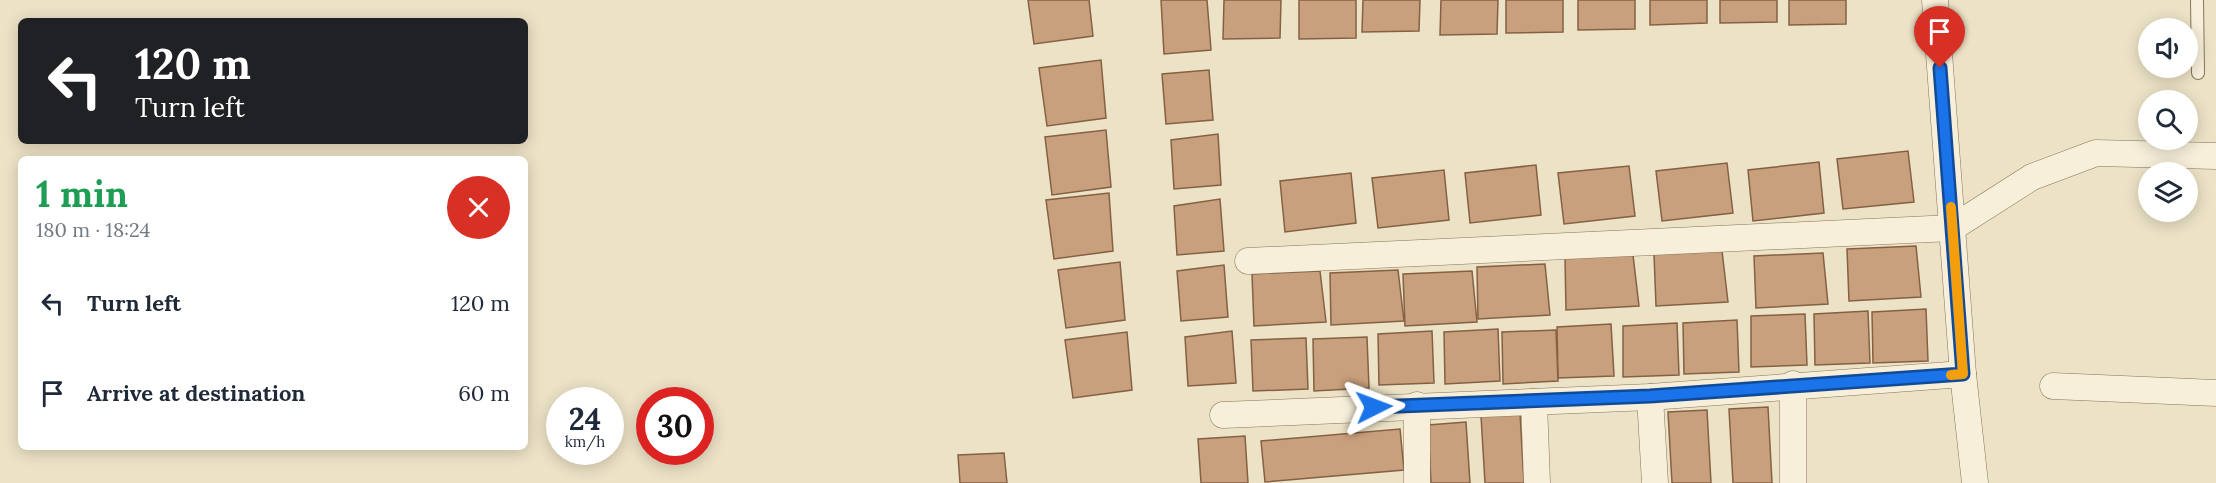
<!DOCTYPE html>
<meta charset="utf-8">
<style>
:root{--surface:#fff;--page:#f6f6f7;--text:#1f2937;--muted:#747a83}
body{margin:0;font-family:Lora,serif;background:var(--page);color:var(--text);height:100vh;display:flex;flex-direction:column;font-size:22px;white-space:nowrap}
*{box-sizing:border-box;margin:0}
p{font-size:20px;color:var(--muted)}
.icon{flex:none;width:33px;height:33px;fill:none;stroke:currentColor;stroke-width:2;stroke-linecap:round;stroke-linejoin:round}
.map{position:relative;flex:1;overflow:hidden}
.drawer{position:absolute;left:18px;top:156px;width:510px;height:294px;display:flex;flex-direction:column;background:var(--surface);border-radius:9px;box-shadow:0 3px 15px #0003}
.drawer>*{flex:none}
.top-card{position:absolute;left:18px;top:18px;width:510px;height:126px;border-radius:9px;box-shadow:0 3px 15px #0003;background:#202124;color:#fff;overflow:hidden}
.controls{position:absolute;left:2138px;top:18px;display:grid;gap:12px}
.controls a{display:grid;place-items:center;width:60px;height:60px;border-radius:50%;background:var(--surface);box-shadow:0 3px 15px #0003;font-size:30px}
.speed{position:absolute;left:546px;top:387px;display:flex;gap:12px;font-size:30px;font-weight:700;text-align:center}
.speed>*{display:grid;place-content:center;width:78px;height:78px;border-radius:50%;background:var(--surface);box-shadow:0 3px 15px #0003;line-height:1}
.speed small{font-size:15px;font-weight:400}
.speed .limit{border:9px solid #d22;background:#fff;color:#111}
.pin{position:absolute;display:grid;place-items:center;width:51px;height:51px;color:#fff;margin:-62px -26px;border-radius:50% 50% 50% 0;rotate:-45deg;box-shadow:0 0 6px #0007}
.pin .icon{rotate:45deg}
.me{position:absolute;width:66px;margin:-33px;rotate:87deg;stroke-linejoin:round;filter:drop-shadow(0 0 4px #0008)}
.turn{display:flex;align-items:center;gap:21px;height:126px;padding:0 18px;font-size:27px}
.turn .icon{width:78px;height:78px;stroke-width:2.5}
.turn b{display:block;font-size:42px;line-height:51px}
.round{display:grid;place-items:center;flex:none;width:63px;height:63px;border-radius:32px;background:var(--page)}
.headline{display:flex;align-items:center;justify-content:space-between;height:102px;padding:0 18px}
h1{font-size:36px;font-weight:800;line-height:45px;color:#1e9e55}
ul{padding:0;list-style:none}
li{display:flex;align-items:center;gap:18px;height:90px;padding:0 18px}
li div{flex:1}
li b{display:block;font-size:22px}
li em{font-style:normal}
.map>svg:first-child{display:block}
.building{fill:#c9a07d;stroke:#856043;stroke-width:1.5}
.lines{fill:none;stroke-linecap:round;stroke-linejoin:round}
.lane-casing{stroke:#87755c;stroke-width:14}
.street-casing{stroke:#87755c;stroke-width:27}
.lane{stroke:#f7efd9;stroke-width:12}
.street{stroke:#f7efd9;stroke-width:26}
.route-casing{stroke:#114b97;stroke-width:15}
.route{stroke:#1a73e8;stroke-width:10}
.slow{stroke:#f59e0b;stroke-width:10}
</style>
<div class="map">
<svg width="2216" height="483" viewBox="0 0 2216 483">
<rect width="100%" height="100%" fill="#ece2c6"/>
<!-- building -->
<g class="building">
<path d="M 1028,0 L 1089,0 L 1093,36 L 1034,44 Z"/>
<path d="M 1161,0 L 1207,0 L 1211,50 L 1164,54 Z"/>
<path d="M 1224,0 L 1281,0 L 1280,38 L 1223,39 Z"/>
<path d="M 1299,0 L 1356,0 L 1356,38 L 1299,39 Z"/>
<path d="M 1363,0 L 1420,0 L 1419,31 L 1362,32 Z"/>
<path d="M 1441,0 L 1498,0 L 1497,34 L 1440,35 Z"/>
<path d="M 1506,0 L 1563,0 L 1563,32 L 1506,33 Z"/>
<path d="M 1578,0 L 1635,0 L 1635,29 L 1578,30 Z"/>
<path d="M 1650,0 L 1707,0 L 1707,23 L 1650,25 Z"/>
<path d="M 1720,0 L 1777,0 L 1777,22 L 1720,23 Z"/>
<path d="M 1789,0 L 1846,0 L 1846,24 L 1789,25 Z"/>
<path d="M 1101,60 L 1106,118 L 1047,126 L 1039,68 Z"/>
<path d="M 1209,70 L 1213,120 L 1166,124 L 1162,74 Z"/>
<path d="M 1106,130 L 1111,187 L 1052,195 L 1045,137 Z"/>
<path d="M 1218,134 L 1221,185 L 1174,189 L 1171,140 Z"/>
<path d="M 1908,151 L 1914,202 L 1843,209 L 1837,159 Z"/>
<path d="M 1819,162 L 1824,213 L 1753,221 L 1748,170 Z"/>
<path d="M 1727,163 L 1733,213 L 1662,221 L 1656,171 Z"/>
<path d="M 1536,165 L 1541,215 L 1470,223 L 1465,173 Z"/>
<path d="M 1629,166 L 1635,216 L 1564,224 L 1558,173 Z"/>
<path d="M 1444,170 L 1449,220 L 1378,228 L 1372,178 Z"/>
<path d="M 1351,173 L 1356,223 L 1285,232 L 1280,181 Z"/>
<path d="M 1109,193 L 1113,251 L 1054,259 L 1046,200 Z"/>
<path d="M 1220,199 L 1224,251 L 1177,255 L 1174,206 Z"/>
<path d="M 1916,246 L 1921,297 L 1849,301 L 1847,249 Z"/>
<path d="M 1722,251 L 1728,302 L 1656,306 L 1654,254 Z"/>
<path d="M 1823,253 L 1828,304 L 1756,308 L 1754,256 Z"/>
<path d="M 1633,255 L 1639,306 L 1566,310 L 1565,258 Z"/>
<path d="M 1120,262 L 1125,320 L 1066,328 L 1058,270 Z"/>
<path d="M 1545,264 L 1550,315 L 1478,319 L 1477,267 Z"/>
<path d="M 1224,265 L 1228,317 L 1181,321 L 1177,271 Z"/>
<path d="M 1398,270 L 1404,321 L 1331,325 L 1330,273 Z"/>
<path d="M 1320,271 L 1326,322 L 1254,326 L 1252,274 Z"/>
<path d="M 1472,271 L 1477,322 L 1405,326 L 1403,274 Z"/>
<path d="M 1926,309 L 1928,361 L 1873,363 L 1872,312 Z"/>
<path d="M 1868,311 L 1870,363 L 1815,365 L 1814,314 Z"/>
<path d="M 1805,314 L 1807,365 L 1751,367 L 1751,316 Z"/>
<path d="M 1737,320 L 1739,372 L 1684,374 L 1683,323 Z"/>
<path d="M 1677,323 L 1679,375 L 1623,377 L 1623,326 Z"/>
<path d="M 1611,324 L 1614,376 L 1558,378 L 1557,327 Z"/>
<path d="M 1498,329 L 1500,381 L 1445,384 L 1444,332 Z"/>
<path d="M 1556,330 L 1558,381 L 1503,384 L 1502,332 Z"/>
<path d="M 1232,331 L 1236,383 L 1188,386 L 1185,337 Z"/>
<path d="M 1432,331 L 1434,383 L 1379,385 L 1378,334 Z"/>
<path d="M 1127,332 L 1132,390 L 1073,398 L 1065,340 Z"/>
<path d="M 1367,337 L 1369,388 L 1314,391 L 1313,339 Z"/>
<path d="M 1306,338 L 1308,389 L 1253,391 L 1251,340 Z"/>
<path d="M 1768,407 L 1772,483 L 1733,483 L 1729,409 Z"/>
<path d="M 1707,410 L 1711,483 L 1672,483 L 1668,412 Z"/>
<path d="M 1520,413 L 1524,483 L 1485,483 L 1481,416 Z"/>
<path d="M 1466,422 L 1470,483 L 1431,483 L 1428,425 Z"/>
<path d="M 1400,429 L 1404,470 L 1265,482 L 1261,441 Z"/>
<path d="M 1245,436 L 1248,483 L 1201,483 L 1198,439 Z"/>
<path d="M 1004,453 L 1007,483 L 960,483 L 958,455 Z"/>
</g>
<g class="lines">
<defs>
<path id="lane" d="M 2197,0 L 2198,73"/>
<g id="street">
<path d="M 1935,0 L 1963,374 L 1975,483"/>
<path d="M 1248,261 L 1952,228 L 2032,177 L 2096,153 L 2216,156"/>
<path d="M 1793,384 L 1793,483"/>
<path d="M 2053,386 L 2216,393"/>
<path d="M 1650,397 L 1655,483"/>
<path d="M 1534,402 L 1537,483"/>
<path d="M 1417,405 L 1417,483"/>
<path d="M 1223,415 L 1650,397 L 1963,374"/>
</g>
</defs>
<!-- lane casing -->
<use href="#lane" class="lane-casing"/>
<!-- street casing -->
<use href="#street" class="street-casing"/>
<!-- lane -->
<use href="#lane" class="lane"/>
<!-- street -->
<use href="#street" class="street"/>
</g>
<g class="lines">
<defs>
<path id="route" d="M 1374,407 L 1650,396 L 1963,374 L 1940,68"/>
</defs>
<!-- route casing -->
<use href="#route" class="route-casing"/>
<!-- route -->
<use href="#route" class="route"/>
<!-- slow -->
<path class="slow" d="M 1951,207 L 1963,374 L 1951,375"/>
</g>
</svg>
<div class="controls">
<a><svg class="icon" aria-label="sound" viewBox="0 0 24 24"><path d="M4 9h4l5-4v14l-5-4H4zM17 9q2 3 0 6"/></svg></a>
<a><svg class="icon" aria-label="search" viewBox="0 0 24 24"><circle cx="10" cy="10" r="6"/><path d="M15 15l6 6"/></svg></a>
<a><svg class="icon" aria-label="layers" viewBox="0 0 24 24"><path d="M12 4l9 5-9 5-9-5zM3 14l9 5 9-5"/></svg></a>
</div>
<div class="speed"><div>24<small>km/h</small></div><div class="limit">30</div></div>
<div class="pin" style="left:1940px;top:68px;background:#d93025"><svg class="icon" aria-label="arrive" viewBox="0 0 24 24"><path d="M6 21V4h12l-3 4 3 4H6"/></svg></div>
<svg class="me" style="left:1374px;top:407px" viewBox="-20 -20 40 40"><path d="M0-17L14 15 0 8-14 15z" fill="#1a73e8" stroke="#fff" stroke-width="4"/></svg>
<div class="top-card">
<div class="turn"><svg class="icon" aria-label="left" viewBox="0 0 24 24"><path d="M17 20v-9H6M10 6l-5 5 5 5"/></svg><div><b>120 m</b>Turn left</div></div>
</div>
<section class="drawer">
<div class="headline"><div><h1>1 min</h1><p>180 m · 18:24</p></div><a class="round" style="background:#d93025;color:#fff"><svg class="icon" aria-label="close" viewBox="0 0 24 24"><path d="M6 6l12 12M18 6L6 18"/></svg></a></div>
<ul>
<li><svg class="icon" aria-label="left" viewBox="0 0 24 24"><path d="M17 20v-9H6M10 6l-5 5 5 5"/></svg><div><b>Turn left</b></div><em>120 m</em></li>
<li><svg class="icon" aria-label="arrive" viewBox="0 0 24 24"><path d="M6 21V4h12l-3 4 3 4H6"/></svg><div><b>Arrive at destination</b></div><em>60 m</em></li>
</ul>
</section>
</div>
